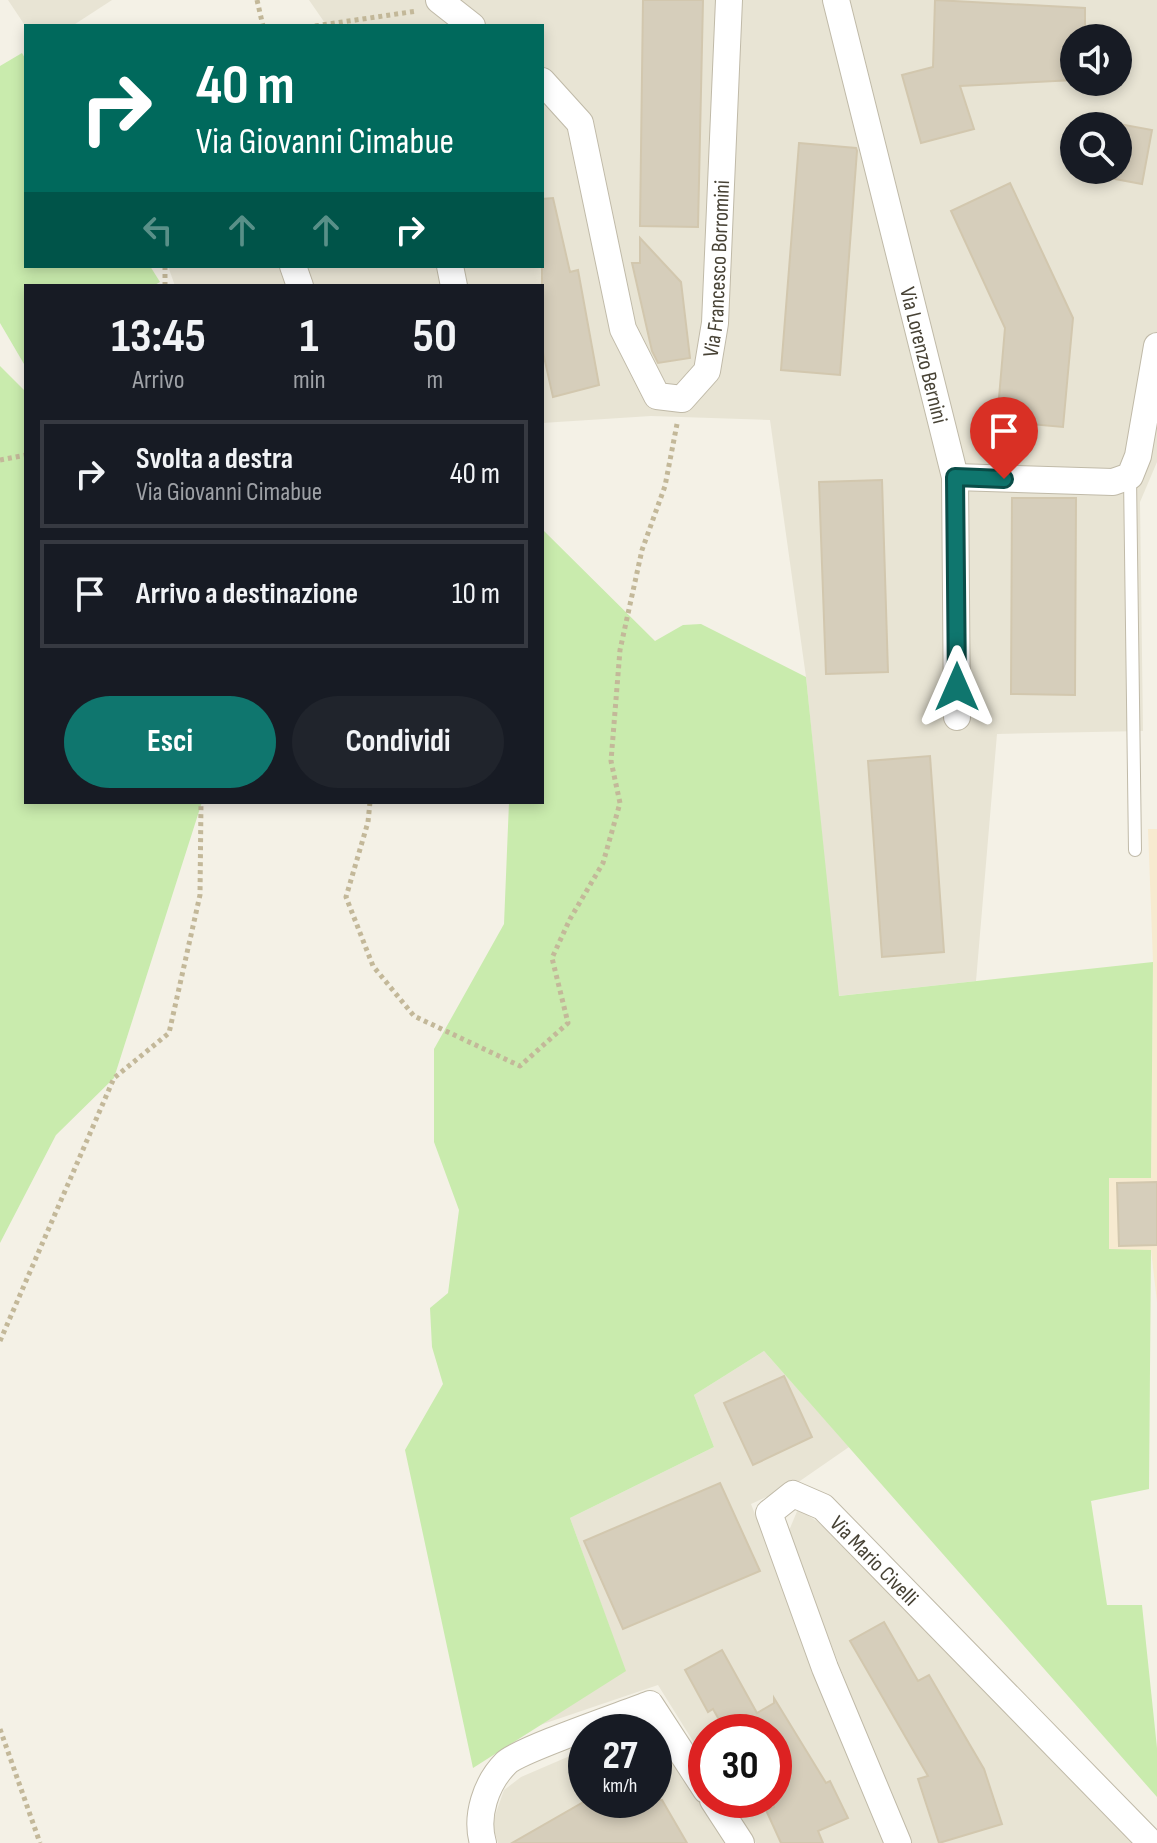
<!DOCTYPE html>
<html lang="it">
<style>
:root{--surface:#171b24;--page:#20242c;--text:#f1f3f6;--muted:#9ea1a6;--line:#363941;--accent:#0f766e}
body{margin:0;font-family:"Sofia Sans Condensed",sans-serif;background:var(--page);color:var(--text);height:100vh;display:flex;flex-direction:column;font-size:30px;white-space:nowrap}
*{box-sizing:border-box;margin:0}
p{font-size:26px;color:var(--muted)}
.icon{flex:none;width:44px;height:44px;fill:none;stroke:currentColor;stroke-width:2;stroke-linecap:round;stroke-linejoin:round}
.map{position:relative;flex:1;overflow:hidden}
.side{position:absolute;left:24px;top:284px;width:520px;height:520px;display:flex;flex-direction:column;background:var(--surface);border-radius:0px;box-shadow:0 4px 12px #0003}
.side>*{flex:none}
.hud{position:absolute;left:24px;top:24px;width:520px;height:244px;border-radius:0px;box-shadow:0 4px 12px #0003;background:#00695c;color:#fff;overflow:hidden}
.tools{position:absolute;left:1060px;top:24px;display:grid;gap:16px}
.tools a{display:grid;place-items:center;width:72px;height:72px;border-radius:50%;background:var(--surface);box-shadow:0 4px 12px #0003;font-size:40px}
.speed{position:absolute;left:568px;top:1714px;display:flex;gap:16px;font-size:40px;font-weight:700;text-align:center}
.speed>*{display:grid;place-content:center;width:104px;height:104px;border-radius:50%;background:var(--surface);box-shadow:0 4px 12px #0003;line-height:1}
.speed small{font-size:20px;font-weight:400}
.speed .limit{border:12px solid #d22;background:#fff;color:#111}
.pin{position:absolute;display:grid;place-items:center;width:68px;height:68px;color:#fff;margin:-82px -34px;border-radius:50% 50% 50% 0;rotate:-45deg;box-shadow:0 0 8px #0007}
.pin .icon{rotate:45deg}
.me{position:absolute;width:88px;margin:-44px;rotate:0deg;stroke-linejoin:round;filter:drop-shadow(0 0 6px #0008)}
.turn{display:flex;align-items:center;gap:28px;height:168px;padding:0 40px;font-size:36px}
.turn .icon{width:104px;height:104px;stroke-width:2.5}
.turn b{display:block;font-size:56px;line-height:68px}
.lanes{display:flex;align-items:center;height:76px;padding:0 40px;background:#0003;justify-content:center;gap:40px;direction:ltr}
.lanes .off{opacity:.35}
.eta{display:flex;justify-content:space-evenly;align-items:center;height:136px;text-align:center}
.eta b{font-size:48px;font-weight:700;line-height:56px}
.cta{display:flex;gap:16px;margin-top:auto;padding:16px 40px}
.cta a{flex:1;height:92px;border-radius:48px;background:var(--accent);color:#fff;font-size:32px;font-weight:700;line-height:92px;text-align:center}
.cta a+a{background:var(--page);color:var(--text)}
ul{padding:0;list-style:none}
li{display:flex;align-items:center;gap:24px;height:108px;margin:0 16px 12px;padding:0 24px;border:4px solid var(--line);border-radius:0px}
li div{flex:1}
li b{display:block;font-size:30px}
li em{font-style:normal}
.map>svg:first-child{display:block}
.residential{fill:#e8e4d4;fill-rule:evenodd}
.commercial{fill:#f7ead0}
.green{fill:#c9ebad}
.building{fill:#d6cebb;stroke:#d2c7ae;stroke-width:2}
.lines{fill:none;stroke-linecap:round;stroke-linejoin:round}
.service-casing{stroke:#c0baa8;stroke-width:14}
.minor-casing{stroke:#c0baa8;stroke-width:28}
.path{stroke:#c3b899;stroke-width:5;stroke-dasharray:4 4;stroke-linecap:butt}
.service{stroke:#fff;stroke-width:12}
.minor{stroke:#fff;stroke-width:26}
.route-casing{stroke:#0a4d48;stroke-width:20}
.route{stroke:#0f766e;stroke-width:14}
.labels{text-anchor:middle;stroke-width:6;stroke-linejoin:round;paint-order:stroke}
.street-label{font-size:22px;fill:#474235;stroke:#fff}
</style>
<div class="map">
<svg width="1157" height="1843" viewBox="0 0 1157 1843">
<rect width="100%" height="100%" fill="#f4f1e6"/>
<!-- residential -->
<g class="residential">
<path d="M 8,0 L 112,0 L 72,26 L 26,27 Z"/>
<path d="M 309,0 L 1157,0 L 1157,462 L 1140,502 L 1143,731 L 997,734 L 976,981 L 838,996 L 806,677 L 770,420 L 651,416 L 542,423 L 542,286 L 175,286 L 168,266 L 542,266 L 542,26 L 327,26 ZM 1074,38 L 1118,38 L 1118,82 L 1074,82 ZM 1074,126 L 1118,126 L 1118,170 L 1074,170 Z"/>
<path d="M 764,1351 L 849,1447 L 797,1483 L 751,1504 L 884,1843 L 756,1843 L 729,1800 L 774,1800 L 774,1732 L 706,1732 L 706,1762 L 658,1685 L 540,1725 L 625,1670 L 570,1518 L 714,1447 L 694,1395 Z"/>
<path d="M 798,1509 L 818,1522 L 1134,1843 L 908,1843 L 788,1533 Z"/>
<path d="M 654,1740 L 671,1747 L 729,1843 L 498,1843 L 492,1824 L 504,1790 L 521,1777 L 586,1749 L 586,1800 L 654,1800 Z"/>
</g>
<!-- commercial -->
<path class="commercial" d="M 1148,829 L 1157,829 L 1157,1302 L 1151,1250 L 1109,1250 L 1109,1178 L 1151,1178 L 1153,962 Z"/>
<!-- green -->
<g class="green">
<path d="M 22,53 L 26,60 L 26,266 L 150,266 L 160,282 L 153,286 L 26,286 L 24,364 L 0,323 L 0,66 Z"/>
<path d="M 0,366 L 26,392 L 26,802 L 202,802 L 114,1078 L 56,1135 L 0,1243 Z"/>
<path d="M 542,529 L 655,641 L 683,625 L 701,624 L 806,677 L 839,996 L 1153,962 L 1151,1178 L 1109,1178 L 1109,1249 L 1151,1250 L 1149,1489 L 1091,1501 L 1107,1605 L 1142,1605 L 1157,1748 L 1157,1797 L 764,1351 L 694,1395 L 714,1447 L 570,1518 L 626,1671 L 473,1768 L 405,1450 L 443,1384 L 432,1347 L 430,1308 L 448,1293 L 459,1210 L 434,1142 L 434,1049 L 504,924 L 509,802 L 542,802 Z"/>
</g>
<!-- building -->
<g class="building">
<path d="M 643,0 L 703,0 L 698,227 L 640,226 Z"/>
<path d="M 935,0 L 1085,8 L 1085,38 L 1074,38 L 1074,80 L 960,86 L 974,129 L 921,143 L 902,75 L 933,67 Z"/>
<path d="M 1081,117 L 1152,130 L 1142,184 L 1072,171 L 1074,159 L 1074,170 L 1118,170 L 1118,126 L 1080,126 Z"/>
<path d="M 799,143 L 856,148 L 857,151 L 840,375 L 781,370 Z"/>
<path d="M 1010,183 L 1073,318 L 1063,427 L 997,421 L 1005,328 L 951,211 Z"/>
<path d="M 553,198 L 570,272 L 578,270 L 599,385 L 553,397 L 542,348 L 542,199 Z"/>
<path d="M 640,238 L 681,282 L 690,358 L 658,363 L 652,351 L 632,263 L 640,263 Z"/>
<path d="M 882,480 L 888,672 L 826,674 L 819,482 Z"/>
<path d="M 1012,498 L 1076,498 L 1075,695 L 1011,694 Z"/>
<path d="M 930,756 L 944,952 L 882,957 L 868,761 Z"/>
<path d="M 1157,1182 L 1157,1245 L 1119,1246 L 1117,1183 Z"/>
<path d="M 784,1376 L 812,1437 L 753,1465 L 724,1403 Z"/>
<path d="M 720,1483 L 760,1571 L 623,1629 L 584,1541 Z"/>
<path d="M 884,1622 L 918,1681 L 929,1675 L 984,1769 L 1002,1824 L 939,1843 L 918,1779 L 928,1776 L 850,1641 Z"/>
<path d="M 722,1650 L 757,1713 L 774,1703 L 774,1698 L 826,1783 L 830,1781 L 848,1818 L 818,1831 L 823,1843 L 781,1843 L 766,1810 L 774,1807 L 774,1732 L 726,1732 L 713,1709 L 708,1712 L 685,1670 Z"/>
<path d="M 587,1800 L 662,1800 L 687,1843 L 512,1843 Z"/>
</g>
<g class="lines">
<defs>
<path id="service" d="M 1130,477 L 1135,850"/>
<g id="minor">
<path d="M 439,0 L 472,26"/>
<path id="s1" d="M 836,0 L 955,477 L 957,717"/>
<path id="s2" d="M 542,81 L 580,123 L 623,329 L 657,396 L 682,399 L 707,371 L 715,323 L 729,0"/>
<path d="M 293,266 L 300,286"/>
<path d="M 450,266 L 454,286"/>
<path d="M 955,477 L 1113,482 L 1130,476 L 1138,456 L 1157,346"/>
<path d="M 713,1800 L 741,1843"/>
<path d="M 483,1843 C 475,1816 486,1783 506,1763 C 519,1750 625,1714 650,1704 L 706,1790"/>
<path id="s3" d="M 898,1843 L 825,1668 L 769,1513 L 793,1494 L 823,1507 L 1151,1843"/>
</g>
</defs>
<!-- service casing -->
<use href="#service" class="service-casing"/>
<!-- minor casing -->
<use href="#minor" class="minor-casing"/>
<!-- path -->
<g class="path">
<path d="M 257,0 L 263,26"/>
<path d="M 315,26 L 417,11"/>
<path d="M 165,286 L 165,266"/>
<path d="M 0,460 L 26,455"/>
<path d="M 370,802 L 368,822 L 346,897 L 373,966 L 414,1016 L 520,1066 L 568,1023 L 552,958 L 570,919 L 603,863 L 620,803 L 611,761 L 620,650 L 642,550 L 665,486 L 677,424"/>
<path d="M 0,1341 L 114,1078 L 169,1033 L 200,895 L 201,802"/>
<path d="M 0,1729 L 40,1843"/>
</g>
<!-- service -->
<use href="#service" class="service"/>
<!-- minor -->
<use href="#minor" class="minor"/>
</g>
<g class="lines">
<defs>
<path id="route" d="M 957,687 L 955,477 L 1004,479"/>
</defs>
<!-- route casing -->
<use href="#route" class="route-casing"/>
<!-- route -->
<use href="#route" class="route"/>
</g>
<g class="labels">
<!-- street labels -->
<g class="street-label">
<text dy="8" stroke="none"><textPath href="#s2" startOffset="508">Via Francesco Borromini</textPath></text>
<text dy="8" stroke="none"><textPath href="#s1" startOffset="366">Via Lorenzo Bernini</textPath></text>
<text dy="8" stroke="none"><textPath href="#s3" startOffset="492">Via Mario Civelli</textPath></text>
</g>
</g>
</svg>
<div class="tools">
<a><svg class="icon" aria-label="sound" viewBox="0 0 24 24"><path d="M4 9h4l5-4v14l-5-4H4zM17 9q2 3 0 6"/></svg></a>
<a><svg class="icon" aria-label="search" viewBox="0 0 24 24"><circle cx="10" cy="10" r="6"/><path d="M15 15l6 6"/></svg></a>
</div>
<div class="speed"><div>27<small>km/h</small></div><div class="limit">30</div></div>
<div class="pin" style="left:1004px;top:479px;background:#d93025"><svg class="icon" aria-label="arrive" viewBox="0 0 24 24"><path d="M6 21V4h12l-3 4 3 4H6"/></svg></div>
<svg class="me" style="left:957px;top:687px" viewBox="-20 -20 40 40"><path d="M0-17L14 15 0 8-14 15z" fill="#0f766e" stroke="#fff" stroke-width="4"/></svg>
<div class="hud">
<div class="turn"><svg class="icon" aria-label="right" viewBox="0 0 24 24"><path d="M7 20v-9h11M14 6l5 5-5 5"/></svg><div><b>40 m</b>Via Giovanni Cimabue</div></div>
<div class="lanes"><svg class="icon off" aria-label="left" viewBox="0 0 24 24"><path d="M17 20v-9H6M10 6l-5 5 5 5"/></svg><svg class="icon off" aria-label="ahead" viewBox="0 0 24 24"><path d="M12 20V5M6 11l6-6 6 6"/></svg><svg class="icon off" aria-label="ahead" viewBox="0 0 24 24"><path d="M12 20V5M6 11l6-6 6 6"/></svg><svg class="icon" aria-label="right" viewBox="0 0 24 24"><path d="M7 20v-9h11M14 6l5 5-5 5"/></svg></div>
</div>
<section class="side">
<div class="eta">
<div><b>13:45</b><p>Arrivo</p></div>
<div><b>1</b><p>min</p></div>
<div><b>50</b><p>m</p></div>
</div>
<ul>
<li><svg class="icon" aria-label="right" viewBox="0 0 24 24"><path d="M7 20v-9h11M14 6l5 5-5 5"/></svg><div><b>Svolta a destra</b><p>Via Giovanni Cimabue</p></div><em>40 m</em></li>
<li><svg class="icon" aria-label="arrive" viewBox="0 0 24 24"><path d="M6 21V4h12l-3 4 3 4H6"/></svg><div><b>Arrivo a destinazione</b></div><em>10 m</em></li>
</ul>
<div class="cta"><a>Esci</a><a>Condividi</a></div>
</section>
</div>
